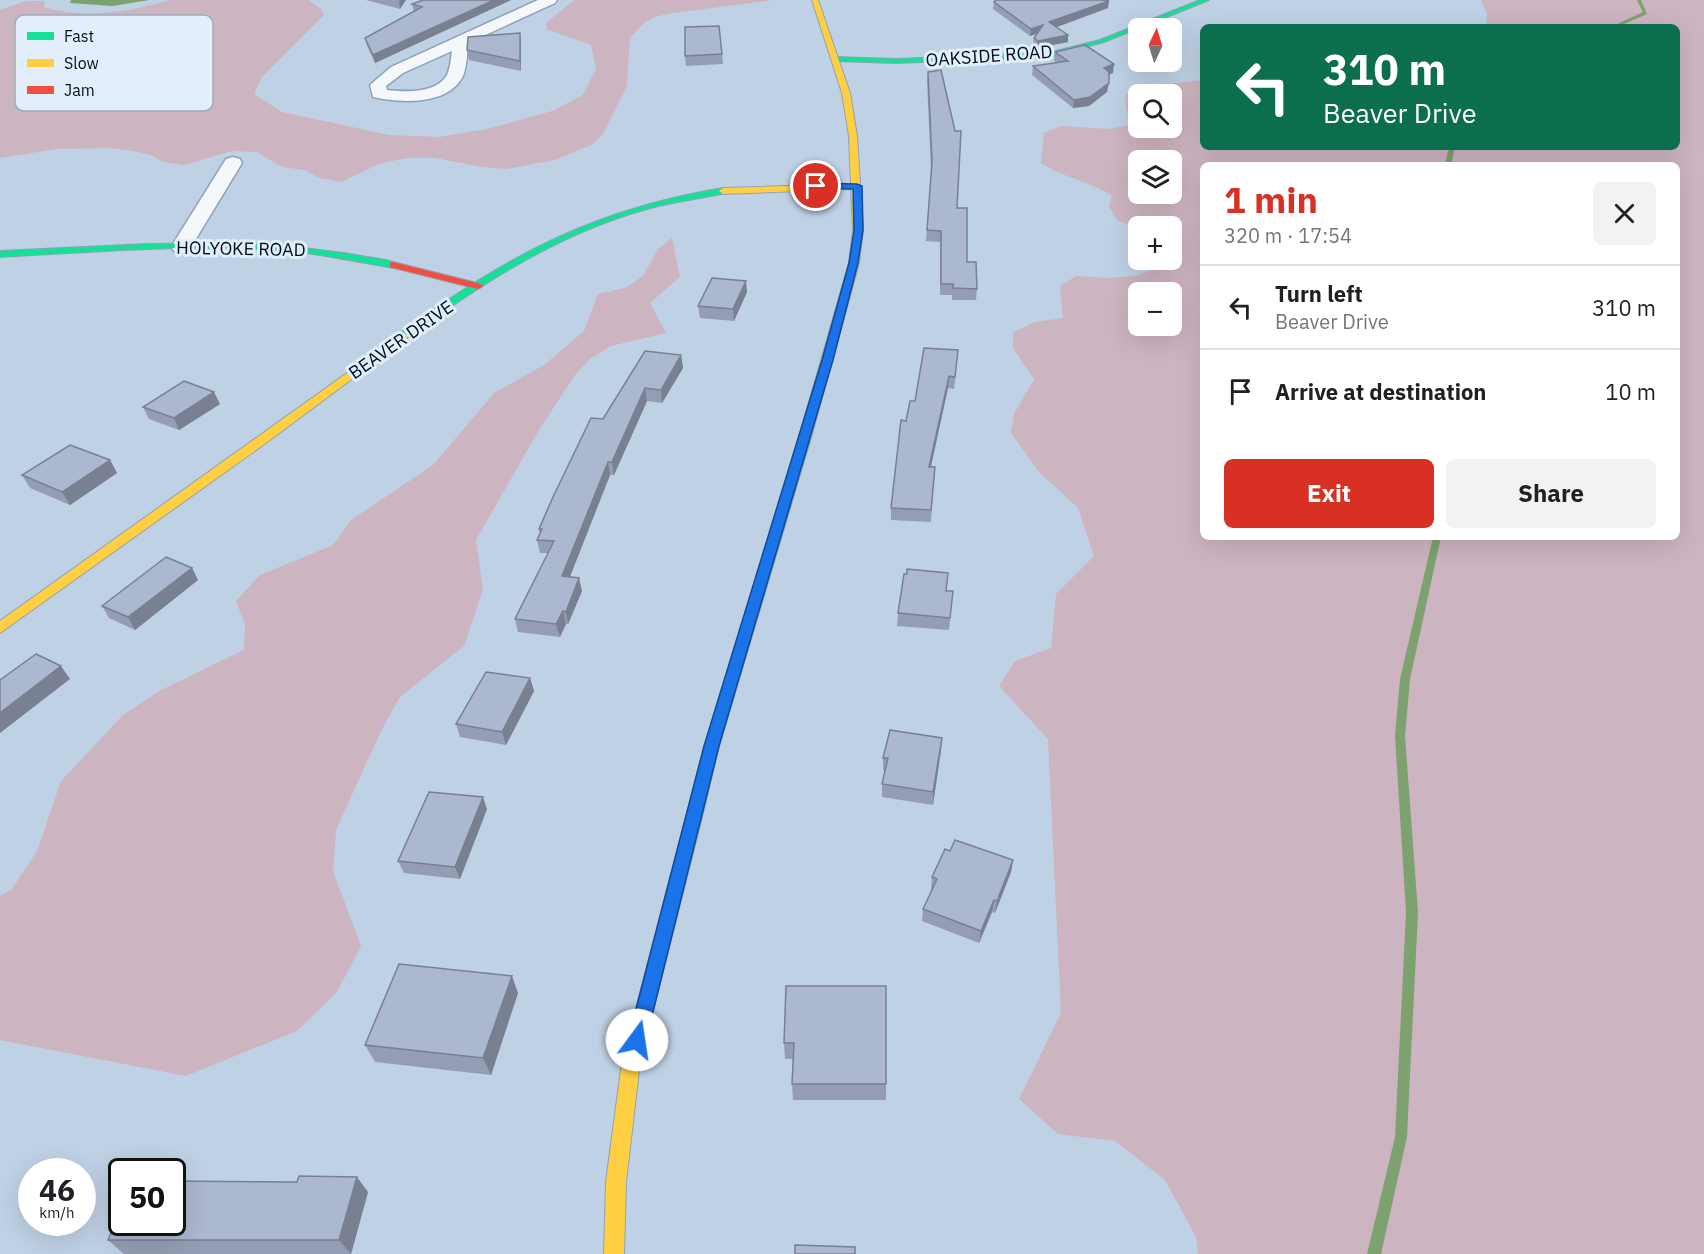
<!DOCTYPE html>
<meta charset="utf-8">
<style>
:root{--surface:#fff;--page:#f2f2f2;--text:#202124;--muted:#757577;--line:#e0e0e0;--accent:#d93025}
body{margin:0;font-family:"IBM Plex Sans",sans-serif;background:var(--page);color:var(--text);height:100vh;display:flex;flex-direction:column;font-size:22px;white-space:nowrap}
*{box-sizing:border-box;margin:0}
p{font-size:20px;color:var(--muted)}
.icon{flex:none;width:33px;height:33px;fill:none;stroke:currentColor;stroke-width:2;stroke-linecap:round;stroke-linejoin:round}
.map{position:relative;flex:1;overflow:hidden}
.details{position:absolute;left:1200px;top:162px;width:480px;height:378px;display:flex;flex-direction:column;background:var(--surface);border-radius:9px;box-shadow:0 6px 24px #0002}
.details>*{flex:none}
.guide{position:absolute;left:1200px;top:24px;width:480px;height:126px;border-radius:9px;box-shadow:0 6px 24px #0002;background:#0b6e4f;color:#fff;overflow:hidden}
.needle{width:39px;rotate:4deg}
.controls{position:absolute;left:1128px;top:18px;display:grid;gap:12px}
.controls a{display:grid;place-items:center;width:54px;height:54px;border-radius:9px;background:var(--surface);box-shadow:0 6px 24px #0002;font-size:30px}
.speed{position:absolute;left:18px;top:1158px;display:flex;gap:12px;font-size:30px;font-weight:700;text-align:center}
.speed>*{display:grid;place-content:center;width:78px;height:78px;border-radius:50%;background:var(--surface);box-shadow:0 6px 24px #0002;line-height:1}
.speed small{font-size:15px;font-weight:400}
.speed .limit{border:3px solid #111;border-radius:9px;background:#fff;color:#111}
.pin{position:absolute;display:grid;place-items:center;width:51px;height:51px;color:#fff;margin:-26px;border:3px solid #fff;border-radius:50%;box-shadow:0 2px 6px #0007}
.me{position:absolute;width:66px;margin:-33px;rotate:14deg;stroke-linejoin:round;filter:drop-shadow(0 0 4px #0008)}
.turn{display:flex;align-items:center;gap:21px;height:126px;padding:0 24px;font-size:27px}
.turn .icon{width:78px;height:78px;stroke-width:2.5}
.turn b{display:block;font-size:42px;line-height:51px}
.round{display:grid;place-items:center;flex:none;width:63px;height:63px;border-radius:9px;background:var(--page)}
.headline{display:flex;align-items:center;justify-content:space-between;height:102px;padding:0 24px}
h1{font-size:36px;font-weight:800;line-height:45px;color:var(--accent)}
.button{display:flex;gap:12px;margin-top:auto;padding:12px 24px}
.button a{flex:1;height:69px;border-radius:9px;background:var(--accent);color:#fff;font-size:24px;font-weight:800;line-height:69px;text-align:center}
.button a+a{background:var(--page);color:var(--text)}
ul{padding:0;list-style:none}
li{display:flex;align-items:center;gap:18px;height:84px;padding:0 24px;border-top:2px solid var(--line)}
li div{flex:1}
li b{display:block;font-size:22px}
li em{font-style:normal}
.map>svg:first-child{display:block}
.green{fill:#cdb4c1;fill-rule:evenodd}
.water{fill:#7ea170}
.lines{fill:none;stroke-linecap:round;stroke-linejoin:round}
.stream{fill:#7ea170;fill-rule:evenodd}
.street-casing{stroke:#8fa1b6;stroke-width:3}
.fast-casing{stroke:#8fa1b6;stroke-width:2}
.slow-casing{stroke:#8fa1b6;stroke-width:2}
.jam-casing{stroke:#8fa1b6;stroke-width:2}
.street{fill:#f5f8fb;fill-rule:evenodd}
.fast{fill:#16e098;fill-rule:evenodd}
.slow{fill:#ffcf43;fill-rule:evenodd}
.jam{fill:#f24e42;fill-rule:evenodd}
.wall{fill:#949db3}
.shaded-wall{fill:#788092}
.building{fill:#acb7d0;stroke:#788092;stroke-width:1.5}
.route{fill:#1a73e8;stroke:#114b97;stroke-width:1.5}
.labels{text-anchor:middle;stroke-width:6;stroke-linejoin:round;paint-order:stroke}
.far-street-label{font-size:18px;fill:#000e24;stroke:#e3eefb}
.key{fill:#e3eefb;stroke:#9fabba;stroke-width:1.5}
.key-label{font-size:16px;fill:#000e24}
</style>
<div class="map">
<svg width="1704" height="1254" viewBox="0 0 1704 1254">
<rect width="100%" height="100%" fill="#bfd1e5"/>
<!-- green -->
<g class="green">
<path d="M 171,0 L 308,0 L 321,9 L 324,15 L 262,77 L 254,94 L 282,112 L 389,135 L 439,137 L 487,129 L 552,111 L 583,95 L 596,69 L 591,45 L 546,29 L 547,22 L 574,0 L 773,0 L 673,13 L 654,17 L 643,24 L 630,38 L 627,86 L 603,134 L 593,144 L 555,160 L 507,169 L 482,167 L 435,158 L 408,158 L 381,163 L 342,182 L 319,178 L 305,170 L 282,167 L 257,152 L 232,151 L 184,165 L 163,162 L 151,155 L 132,151 L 109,148 L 57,149 L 0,158 L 0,10 L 26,1 L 45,1 L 44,7 C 85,20 131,11 171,0 Z"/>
<path d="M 1481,0 L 1704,0 L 1704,1254 L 1198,1254 L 1196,1237 L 1165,1180 L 1115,1141 L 1058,1134 L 1019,1099 L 1061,1013 L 1048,739 L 999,686 L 1015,661 L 1051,648 L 1056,594 L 1094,556 L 1078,508 L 1038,471 L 1011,433 L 1014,414 L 1034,379 L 1013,348 L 1013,332 L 1035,322 L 1063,318 L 1060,286 L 1076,276 L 1108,278 L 1135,276 L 1155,269 L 1160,260 L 1172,260 L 1172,226 L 1138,226 L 1138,230 L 1117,220 L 1109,207 L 1112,196 C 1090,181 1063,178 1041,163 L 1044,133 L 1061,126 L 1109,129 L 1129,125 L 1125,97 L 1132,88 L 1203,80 L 1203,147 L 1677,147 L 1677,27 L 1486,27 L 1487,14 ZM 1138,94 L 1172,94 L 1172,128 L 1138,128 ZM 1138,160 L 1172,160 L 1172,194 L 1138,194 ZM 1203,165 L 1677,165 L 1677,537 L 1203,537 ZM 1172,292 L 1172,326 L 1138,326 L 1138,292 Z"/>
<path d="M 672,238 L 680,277 L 650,303 L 666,333 L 611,346 L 590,359 L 575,375 L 539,430 L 476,540 L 483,589 L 464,646 L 400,697 L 381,731 L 336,830 L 333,871 L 361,946 L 337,992 L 297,1031 L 186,1076 L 0,1040 L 0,896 L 12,889 L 37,851 L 61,781 L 123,715 L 161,690 L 244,650 L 245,624 L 236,601 L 260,575 L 333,545 L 351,520 L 433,465 L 494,393 L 544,365 L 584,331 L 598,294 L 625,288 L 643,276 L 658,249 Z"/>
</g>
<!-- water -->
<path class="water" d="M 71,0 L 149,0 L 113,6 L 70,3 Z"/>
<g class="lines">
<!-- stream -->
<g class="stream">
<path d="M 1637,0 L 1641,0 L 1647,14 L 1617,27 L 1611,27 L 1643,12 Z"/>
<path d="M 1449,147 L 1455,147 L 1451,165 L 1445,165 Z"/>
<path d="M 1433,537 L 1441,537 L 1410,679 L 1405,736 L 1418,912 L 1407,1137 L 1381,1254 L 1367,1254 L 1395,1137 L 1406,912 L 1395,736 L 1400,679 Z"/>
</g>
<defs>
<g id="street">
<path d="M 538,0 L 557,0 L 555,3 L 468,43 C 467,54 467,66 463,76 C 448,106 400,103 373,97 L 370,85 L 391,67 ZM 452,51 C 451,59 450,68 447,75 C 436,94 405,92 387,90 L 386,86 L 403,73 Z"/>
<path d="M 233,157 L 240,159 L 242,163 L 191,247 L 188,251 L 181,253 L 174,251 L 171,247 L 226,159 Z"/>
</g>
<g id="fast">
<path d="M 1200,0 L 1209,0 L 1104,42 L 1048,57 L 896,63 L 835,61 L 831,59 L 835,57 L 896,59 L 1048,53 L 1100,40 Z"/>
<path d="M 723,188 L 726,189 L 726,193 C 697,199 669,202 640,211 C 554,236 478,286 407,338 L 399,338 L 398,336 C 413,320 435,308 454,296 C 540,239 620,205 723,188 Z"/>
<path d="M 148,244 C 221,243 295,243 367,257 C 377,259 390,259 398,265 L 393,268 C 361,262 330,256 298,252 C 199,242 99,252 0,257 L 0,251 Z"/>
<path d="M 804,438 L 810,441 L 719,746 L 701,821 L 699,826 L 693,827 L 687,826 L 685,821 L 705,746 L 798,441 Z"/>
</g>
<g id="slow">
<path d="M 812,0 L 818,0 L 850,93 L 857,136 L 863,230 L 859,263 L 810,441 L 804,444 L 798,441 L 849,263 L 853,230 L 851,189 L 723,194 L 719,191 L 723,188 L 851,184 L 849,136 L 842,93 Z"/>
<path d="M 403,333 L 408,336 L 407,338 L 266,443 L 0,633 L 0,621 Z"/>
<path d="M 693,815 L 699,816 L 701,821 L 640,1062 L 626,1182 L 624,1254 L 604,1254 L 606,1182 L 622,1062 L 685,821 L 687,816 Z"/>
</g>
<path id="jam" d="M 393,262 L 481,284 L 483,286 L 478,289 L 390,267 L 390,263 Z"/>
</defs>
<!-- street casing -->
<use href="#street" class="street-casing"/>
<!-- fast casing -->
<use href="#fast" class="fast-casing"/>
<!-- slow casing -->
<use href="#slow" class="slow-casing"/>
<!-- jam casing -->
<use href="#jam" class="jam-casing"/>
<!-- street -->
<use href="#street" class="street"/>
<!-- fast -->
<use href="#fast" class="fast"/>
<!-- slow -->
<use href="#slow" class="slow"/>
<!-- jam -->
<use href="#jam" class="jam"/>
</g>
<!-- wall -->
<g class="wall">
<path d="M 366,0 L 406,0 L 400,9 Z"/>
<path d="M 511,0 L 375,63 L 367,46 L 365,38 L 414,12 L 412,4 Z"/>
<path d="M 994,2 L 1108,8 L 1056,27 L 1068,35 L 1068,42 L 1037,48 L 1033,45 L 1034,38 L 1037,34 L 1030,36 L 993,9 Z"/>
<path d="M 521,43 L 521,71 L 469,60 L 467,50 Z"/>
<path d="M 1055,52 L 1113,73 L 1109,74 L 1107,92 L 1089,106 L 1073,108 L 1032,75 L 1033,66 L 1057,63 L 1054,61 Z"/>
<path d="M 722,54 L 723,64 L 686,66 L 685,56 Z"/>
<path d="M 928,72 L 957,208 L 967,262 L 977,289 L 976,300 L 952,300 L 952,295 L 940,295 L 940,242 L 926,241 L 931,171 L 927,81 Z"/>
<path d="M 747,292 L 734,321 L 700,318 L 698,306 Z"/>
<path d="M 681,355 L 683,368 L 662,403 L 647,401 L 614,475 L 610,475 L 570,577 L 582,591 L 568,624 L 566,624 L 560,637 L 518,632 L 515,619 L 548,553 L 540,553 L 537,540 L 540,534 L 539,529 L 603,419 Z"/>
<path d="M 957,363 L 954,389 L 948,388 L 931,467 L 935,467 L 931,522 L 891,520 L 891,508 L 906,421 L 915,401 Z"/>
<path d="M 220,404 L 179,430 L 149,419 L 143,407 Z"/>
<path d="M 110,460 L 117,473 L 70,505 L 30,488 L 22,475 Z"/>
<path d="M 192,568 L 198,580 L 135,630 L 109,618 L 102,606 Z"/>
<path d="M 946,591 L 953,591 L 949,630 L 897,626 L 898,613 Z"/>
<path d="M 530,678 L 534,691 L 506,745 L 460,737 L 456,724 Z"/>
<path d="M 941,750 L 933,805 L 882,797 L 882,784 L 885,771 L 883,770 L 883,758 Z"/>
<path d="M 487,809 L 460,879 L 404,873 L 398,861 Z"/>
<path d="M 950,851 L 1013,860 L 1011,872 L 995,913 L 992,912 L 979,943 L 922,921 L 923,909 L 932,890 L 931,889 L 932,877 Z"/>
<path d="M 786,986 L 886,1084 L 886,1100 L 793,1100 L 792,1084 L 793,1059 L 785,1059 L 784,1043 Z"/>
<path d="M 518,993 L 491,1075 L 375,1062 L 365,1045 Z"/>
<path d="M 368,1192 L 351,1254 L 124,1254 L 108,1240 Z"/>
</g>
<!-- shaded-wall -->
<g class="shaded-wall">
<path d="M 400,0 L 406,0 L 400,9 L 399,2 Z"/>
<path d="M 494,0 L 511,0 L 375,63 L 373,55 Z"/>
<path d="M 1109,1 L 1108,8 L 1049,30 L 1049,22 Z"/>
<path d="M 1043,25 L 1042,32 L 1030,36 L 1031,29 Z"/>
<path d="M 520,33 L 521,43 L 521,71 L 520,61 Z"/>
<path d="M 1068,35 L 1068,42 L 1037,48 L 1038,41 Z"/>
<path d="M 1114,64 L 1113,73 L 1103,77 L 1104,68 Z"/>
<path d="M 1109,83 L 1107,92 L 1089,106 L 1073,108 L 1074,100 Z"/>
<path d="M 746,281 L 747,292 L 734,321 L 733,309 Z"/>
<path d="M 681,355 L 683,368 L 662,403 L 661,390 Z"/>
<path d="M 949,376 L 948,388 L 928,479 L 929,467 Z"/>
<path d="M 645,388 L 647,401 L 614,475 L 612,462 Z"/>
<path d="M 214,392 L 220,404 L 179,430 L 174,418 Z"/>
<path d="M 110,460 L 117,473 L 70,505 L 62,492 Z"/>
<path d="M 608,462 L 610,475 L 565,589 L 562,576 Z"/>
<path d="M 192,568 L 198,580 L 135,630 L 128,617 Z"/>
<path d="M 579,578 L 582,591 L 568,624 L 566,612 Z"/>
<path d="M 563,611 L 566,624 L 560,637 L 556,624 Z"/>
<path d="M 61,666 L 70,679 L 0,733 L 0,713 Z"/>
<path d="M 530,678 L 534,691 L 506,745 L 502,732 Z"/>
<path d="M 942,738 L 941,750 L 933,805 L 933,792 Z"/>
<path d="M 483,797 L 487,809 L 460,879 L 455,867 Z"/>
<path d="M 1013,860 L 1011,872 L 995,913 L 997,901 Z"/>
<path d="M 994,900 L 992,912 L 979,943 L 981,931 Z"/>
<path d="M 512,976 L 518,993 L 491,1075 L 483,1058 Z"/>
<path d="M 357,1177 L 368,1192 L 351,1254 L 339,1240 Z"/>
</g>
<!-- building -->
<g class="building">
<path d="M 423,0 L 494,0 L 373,55 L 365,38 L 422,7 L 412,4 Z"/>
<path d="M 996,0 L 1102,0 L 1109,1 L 1049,22 L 1068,35 L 1038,41 L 1034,38 L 1043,25 L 1031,29 L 994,2 Z"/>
<path d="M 719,26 L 722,54 L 685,56 L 685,27 Z"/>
<path d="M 520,33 L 520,61 L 467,50 L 468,37 Z"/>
<path d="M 1085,45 L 1114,64 L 1104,68 L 1109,72 L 1109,83 L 1090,97 L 1074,100 L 1033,66 L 1068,61 L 1055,52 Z"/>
<path d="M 941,70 L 955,131 L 961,131 L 957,208 L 967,208 L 967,262 L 976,262 L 977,289 L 953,288 L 953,284 L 941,284 L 941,231 L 927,230 L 932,162 L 928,72 Z"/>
<path d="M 712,278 L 746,281 L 733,309 L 698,306 Z"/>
<path d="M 924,348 L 958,350 L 955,377 L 949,376 L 929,467 L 935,467 L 931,510 L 891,508 L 901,420 L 906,421 L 910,401 L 915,401 Z"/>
<path d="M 645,351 L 681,355 L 661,390 L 645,388 L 612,462 L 608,462 L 562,576 L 579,578 L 566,612 L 563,611 L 556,624 L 515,619 L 554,541 L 537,540 L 542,529 L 539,529 L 553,497 L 591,418 L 603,419 Z"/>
<path d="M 184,381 L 214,392 L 174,418 L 143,407 Z"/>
<path d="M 70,445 L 110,460 L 62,492 L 22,475 Z"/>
<path d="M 166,557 L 192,568 L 128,617 L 102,606 Z"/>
<path d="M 907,569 L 948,573 L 946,591 L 953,591 L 950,618 L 898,613 L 904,574 L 907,574 Z"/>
<path d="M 36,654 L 61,666 L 0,713 L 0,680 Z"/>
<path d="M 486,672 L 530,678 L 502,732 L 456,724 Z"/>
<path d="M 890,730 L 942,738 L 933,792 L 882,784 L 888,758 L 883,758 Z"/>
<path d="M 429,792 L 483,797 L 455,867 L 398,861 Z"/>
<path d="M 955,840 L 1013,860 L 997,901 L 994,900 L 981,931 L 923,909 L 937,879 L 932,877 L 945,849 L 950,851 Z"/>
<path d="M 399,964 L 512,976 L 483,1058 L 365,1045 Z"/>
<path d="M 786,986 L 886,986 L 886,1084 L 792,1084 L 794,1043 L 784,1043 Z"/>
<path d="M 299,1176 L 357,1177 L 339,1240 L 108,1240 L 122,1207 L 122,1222 L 172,1222 L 172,1181 L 297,1182 Z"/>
<path d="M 795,1245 L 855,1247 L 855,1254 L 795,1254 Z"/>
</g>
<!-- route -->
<path class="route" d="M 816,183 L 857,184 L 862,186 L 863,230 L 858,263 L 833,360 L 719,746 L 646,1040 L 643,1046 L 637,1049 L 630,1046 L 628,1040 L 704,746 L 822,360 L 849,263 L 854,230 L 853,189 L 813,188 L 813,184 Z"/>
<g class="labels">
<!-- far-street labels -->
<g class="far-street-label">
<text transform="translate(989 56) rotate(-4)" y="6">OAKSIDE ROAD</text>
<text transform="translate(241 249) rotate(1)" y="6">HOLYOKE ROAD</text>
<text transform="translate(401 340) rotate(-35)" y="6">BEAVER DRIVE</text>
</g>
</g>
<!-- legend -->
<rect x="15" y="15" width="198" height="96" rx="9" class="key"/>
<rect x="27" y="32" width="27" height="8" fill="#16e098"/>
<rect x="27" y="59" width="27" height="8" fill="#ffcf43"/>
<rect x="27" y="86" width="27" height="8" fill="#f24e42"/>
<g class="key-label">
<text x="64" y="42">Fast</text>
<text x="64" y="69">Slow</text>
<text x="64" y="96">Jam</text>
</g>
</svg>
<div class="controls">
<a><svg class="needle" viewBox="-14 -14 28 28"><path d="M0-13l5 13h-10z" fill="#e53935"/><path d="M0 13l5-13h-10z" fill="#757577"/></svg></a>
<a><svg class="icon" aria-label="search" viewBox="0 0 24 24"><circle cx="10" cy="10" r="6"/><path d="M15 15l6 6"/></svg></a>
<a><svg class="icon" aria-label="layers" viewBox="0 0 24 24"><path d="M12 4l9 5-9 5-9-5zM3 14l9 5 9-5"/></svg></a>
<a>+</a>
<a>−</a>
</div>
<div class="speed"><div>46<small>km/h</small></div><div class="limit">50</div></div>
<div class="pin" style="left:816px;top:186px;background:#d93025"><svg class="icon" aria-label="arrive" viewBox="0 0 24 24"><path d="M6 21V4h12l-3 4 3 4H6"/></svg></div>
<svg class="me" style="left:637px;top:1040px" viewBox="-20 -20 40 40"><circle r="19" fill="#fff"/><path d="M0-13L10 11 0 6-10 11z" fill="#1a73e8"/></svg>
<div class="guide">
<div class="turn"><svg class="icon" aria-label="left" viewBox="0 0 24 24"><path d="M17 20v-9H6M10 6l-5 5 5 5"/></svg><div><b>310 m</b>Beaver Drive</div></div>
</div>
<section class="details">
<div class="headline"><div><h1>1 min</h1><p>320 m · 17:54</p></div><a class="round"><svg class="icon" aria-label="close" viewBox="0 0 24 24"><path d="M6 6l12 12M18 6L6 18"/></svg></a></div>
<ul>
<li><svg class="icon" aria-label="left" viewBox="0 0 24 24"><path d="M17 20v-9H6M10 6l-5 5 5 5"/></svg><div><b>Turn left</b><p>Beaver Drive</p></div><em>310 m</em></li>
<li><svg class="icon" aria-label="arrive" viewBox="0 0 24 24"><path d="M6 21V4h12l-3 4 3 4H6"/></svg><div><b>Arrive at destination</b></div><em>10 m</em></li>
</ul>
<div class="button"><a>Exit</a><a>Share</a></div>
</section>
</div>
